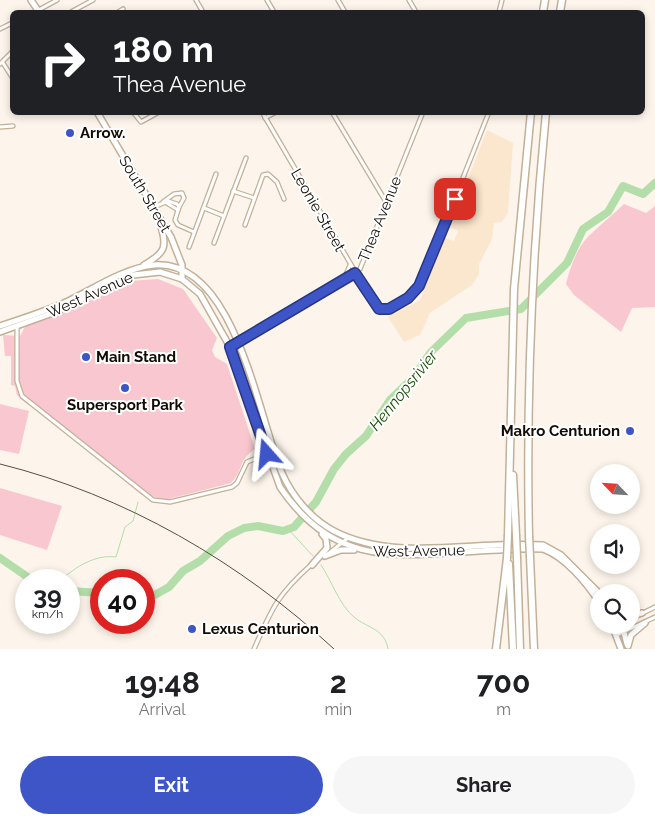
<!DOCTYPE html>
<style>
:root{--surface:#fff;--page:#f6f6f6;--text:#202124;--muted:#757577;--accent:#3e55c8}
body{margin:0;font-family:Raleway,sans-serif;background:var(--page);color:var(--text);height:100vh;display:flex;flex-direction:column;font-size:19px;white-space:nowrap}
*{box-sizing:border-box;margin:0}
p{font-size:16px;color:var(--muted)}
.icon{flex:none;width:28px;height:28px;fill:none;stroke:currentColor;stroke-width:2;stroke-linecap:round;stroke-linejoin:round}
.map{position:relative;height:649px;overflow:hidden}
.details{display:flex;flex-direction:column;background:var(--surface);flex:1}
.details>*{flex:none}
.banner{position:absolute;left:10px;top:10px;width:635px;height:105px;border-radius:8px;box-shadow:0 2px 8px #0003;background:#202124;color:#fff;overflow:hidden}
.needle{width:32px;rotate:295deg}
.tools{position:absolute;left:590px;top:464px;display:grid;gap:10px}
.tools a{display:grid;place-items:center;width:50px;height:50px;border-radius:50%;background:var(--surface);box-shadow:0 2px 8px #0003;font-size:25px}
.speed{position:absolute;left:15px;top:569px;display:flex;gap:10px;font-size:25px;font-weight:700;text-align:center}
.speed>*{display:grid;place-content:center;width:65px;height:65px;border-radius:50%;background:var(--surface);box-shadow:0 2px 8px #0003;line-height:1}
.speed small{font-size:12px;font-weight:400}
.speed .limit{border:8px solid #d22;background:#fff;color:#111}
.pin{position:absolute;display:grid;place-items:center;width:42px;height:42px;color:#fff;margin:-21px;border-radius:10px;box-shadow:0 2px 8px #0006}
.me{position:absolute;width:55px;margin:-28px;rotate:342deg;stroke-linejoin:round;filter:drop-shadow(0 0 4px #0008)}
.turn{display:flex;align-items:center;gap:18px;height:105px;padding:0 20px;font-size:22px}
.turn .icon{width:65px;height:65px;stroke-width:2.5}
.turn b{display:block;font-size:35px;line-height:42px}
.eta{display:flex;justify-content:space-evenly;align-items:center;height:85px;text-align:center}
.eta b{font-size:30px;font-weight:700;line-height:35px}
.primary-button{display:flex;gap:10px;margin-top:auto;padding:10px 20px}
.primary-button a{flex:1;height:58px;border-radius:30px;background:var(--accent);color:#fff;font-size:20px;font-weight:700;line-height:58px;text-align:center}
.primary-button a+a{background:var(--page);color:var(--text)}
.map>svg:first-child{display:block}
.built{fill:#fbe7ce}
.green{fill:#f9c7cf}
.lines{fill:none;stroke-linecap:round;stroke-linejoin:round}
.stream{stroke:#b3dea9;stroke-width:1}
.river{stroke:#b3dea9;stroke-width:8}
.street-casing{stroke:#c3b098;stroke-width:5.5}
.secondary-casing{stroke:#c3b098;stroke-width:8}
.highway-casing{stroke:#c3b098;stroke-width:9}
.street{stroke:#fff;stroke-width:3}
.secondary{stroke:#fff;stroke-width:5}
.highway{stroke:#fff;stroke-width:6}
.rail{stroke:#564f47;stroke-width:1}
.highway-bridge-casing{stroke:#c3b098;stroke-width:9;stroke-linecap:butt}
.highway-bridge{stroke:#fff;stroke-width:6}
.route-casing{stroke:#283782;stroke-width:12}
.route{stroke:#3e55c8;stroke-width:9}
.poi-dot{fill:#3e55c8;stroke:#fff;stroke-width:2}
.labels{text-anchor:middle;stroke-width:4;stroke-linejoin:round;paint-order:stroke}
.poi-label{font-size:15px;font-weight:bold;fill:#120b04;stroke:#fff;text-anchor:start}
.street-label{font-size:15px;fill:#120b04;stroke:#fff}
.water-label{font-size:16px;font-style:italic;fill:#1a4f06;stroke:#fff}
</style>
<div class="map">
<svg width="655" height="649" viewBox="0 0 655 649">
<rect width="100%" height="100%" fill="#fdf5eb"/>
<!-- built -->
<path class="built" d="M 487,130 L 513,143 L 508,213 L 502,222 L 494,223 L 492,239 L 479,264 L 479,274 L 472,285 L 430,313 L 420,335 L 404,342 L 388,317 L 420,300 L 445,238 L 454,241 L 458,231 L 449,227 Z"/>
<!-- green -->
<g class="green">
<path d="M 624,204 L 646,213 L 655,206 L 655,307 L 632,308 L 621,332 L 574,295 L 566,284 C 570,267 578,245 591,234 C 602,223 613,215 624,204 Z"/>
<path d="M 158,279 L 183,289 L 217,338 L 212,350 L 215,357 L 227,364 L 255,449 C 237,461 244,470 231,483 L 165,500 L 151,496 L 146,491 L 142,495 L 53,422 L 22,400 L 17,395 L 15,386 L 11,385 L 11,356 L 5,356 L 3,335 L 20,336 L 25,327 L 79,305 L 83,306 L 89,301 L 130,281 Z"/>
<path d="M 0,404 L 29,411 L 19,454 L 0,450 Z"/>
<path d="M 0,488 L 62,506 L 47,550 L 0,535 Z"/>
</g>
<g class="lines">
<!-- stream -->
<g class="stream">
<path d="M 288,529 L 313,556"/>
<path d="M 321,565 C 332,581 339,605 355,618 C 368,628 385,629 388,649"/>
<path d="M 61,580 C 75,567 96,554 116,557 L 125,527 L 133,521 L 138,502"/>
</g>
<!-- river -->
<g class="river">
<path d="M 0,558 L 32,580"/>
<path d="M 69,591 L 101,593"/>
<path d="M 144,596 L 151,597 L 169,587 L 183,571 L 200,561 L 228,536 L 244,528 L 258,526 L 283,531 L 294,527 L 316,502 L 334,469 L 346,454 L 366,436 L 390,400 L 413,378 L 431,352 L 466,318 L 521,309 L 567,263 L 583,229 L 608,212 L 623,186 L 643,194 L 655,183"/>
</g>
<defs>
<g id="street">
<path d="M 196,0 L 203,12"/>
<path d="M 267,0 L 274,12"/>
<path d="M 338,0 L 345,12"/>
<path d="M 409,0 L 416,12"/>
<path d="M 35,12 L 57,0"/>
<path d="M 71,12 L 93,0"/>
<path d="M 118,12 L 123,9"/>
<path d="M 499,12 L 502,0"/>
<path d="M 0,29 L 12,23"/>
<path d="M 3,63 L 12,77"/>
<path d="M 0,64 L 12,52"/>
<path d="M 133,112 L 141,122 L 159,112"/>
<path d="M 262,112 L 374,304 L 383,311 L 408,298 L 423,279 L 489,112"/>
<path d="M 332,112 L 386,202"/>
<path d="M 265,118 L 276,112"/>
<path d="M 0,127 L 13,126"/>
<path d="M 233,191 L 254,198"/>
<path d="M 163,202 L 174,194 L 182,193 L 184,198 L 179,207"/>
<path d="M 165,202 L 178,210"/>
<path d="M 154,207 L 168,201 L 177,204 L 179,207 L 175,220 L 178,225 L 194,232"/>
<path d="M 204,208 L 224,216"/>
<path d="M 245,225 L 263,175 L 268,174 L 277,182 L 284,199"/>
<path d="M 214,243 L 246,158"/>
<path d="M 189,247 L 216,174"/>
<path d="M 344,279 L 350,265"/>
<path d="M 17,327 L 17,381 L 22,396 L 153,500 L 170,502 L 232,487 L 237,483 L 247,462 L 274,451"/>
<path d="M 230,347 L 360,269 L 423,112"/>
<path d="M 328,554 L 348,538"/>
<path d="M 631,619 L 655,607"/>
<path d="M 617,635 L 655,617"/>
<path d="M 254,649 C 272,608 278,594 312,564"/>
</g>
<g id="secondary">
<path d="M 31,0 L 39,12"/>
<path d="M 97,112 L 171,237 L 182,265 L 182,279"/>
<path d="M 144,265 C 165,253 168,247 160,224"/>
<path d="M 0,326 C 21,319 43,312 64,303 C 92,290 123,268 154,265 C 236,259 258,418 282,473 C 292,496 311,519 334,531 C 395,563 476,540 543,545 L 561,555 L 599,593"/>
<path d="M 0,332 L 50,314 L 133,275 L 160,272 L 182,279 L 200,294 L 230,347 L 280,487 C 339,575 410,553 500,550 C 514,549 529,548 543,549 C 565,557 586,582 599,602"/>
<path d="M 325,556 L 341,550 L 354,550"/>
<path d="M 312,565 L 327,548 L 326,539 L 322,534"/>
<path d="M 631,615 L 642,613"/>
<path d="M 612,625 L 621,649"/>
<path d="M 622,625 L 627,644"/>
<path d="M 628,646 L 631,635 L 645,623"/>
</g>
<g id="highway">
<path d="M 543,12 L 545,0"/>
<path d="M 560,12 L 562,0"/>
<path d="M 513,475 L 516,535"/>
<path d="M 508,535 L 514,289 L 531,112"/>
<path d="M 529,536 C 526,394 532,254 546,112"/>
<path d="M 530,557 L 534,649"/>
<path d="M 517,558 L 520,649"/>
<path d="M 509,564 L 513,649"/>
<path d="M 496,649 L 507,558"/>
</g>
</defs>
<!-- street casing -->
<use href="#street" class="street-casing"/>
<!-- secondary casing -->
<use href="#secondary" class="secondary-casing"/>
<!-- highway casing -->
<use href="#highway" class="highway-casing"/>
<!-- street -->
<use href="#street" class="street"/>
<!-- secondary -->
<use href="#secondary" class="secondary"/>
<!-- highway -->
<use href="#highway" class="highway"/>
<!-- rail -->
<path class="rail" d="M 0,464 C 125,495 240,562 334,649"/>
<defs>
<g id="highway-bridge">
<path d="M 516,535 L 517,558"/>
<path d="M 529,536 L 530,557"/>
<path d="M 507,558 L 508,535"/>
</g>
</defs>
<!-- highway-bridge casing -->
<use href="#highway-bridge" class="highway-bridge-casing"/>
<!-- highway-bridge -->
<use href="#highway-bridge" class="highway-bridge"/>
</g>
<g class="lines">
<defs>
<path id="route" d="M 267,454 L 230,347 L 355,273 L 379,309 L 389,309 L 408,298 L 419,286 L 455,199"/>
</defs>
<!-- route casing -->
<use href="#route" class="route-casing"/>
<!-- route -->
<use href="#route" class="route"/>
</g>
<!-- markers -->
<g class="poi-dot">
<circle cx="70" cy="133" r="5"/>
<circle cx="86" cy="357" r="5"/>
<circle cx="125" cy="388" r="5"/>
<circle cx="630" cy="431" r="5"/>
<circle cx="192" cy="629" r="5"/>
</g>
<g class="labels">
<!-- poi labels -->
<g class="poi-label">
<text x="80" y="138">Arrow.</text>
<text x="96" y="362">Main Stand</text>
<text x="125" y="410" text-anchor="middle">Supersport Park</text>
<text x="620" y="436" text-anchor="end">Makro Centurion</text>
<text x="202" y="634">Lexus Centurion</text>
</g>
<!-- street labels -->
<g class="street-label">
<text transform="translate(145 194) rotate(59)" y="5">South Street</text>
<text transform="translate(318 210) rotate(60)" y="5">Leonie Street</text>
<text transform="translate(380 219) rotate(-68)" y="5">Thea Avenue</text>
<text transform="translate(90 295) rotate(-24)" y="5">West Avenue</text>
<text transform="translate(419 551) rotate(-1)" y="5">West Avenue</text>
</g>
<!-- water labels -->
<g class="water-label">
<text transform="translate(403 390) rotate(-51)" y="6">Hennopsrivier</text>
</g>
</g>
</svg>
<div class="tools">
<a><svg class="needle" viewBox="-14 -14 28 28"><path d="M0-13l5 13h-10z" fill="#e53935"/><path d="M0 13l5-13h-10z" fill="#757577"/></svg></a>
<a><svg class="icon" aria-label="sound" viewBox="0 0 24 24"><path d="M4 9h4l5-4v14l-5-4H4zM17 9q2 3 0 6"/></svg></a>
<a><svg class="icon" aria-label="search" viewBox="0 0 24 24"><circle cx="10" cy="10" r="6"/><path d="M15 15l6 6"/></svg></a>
</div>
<div class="speed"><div>39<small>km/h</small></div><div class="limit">40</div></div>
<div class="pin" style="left:455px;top:199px;background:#d93025"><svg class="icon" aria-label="arrive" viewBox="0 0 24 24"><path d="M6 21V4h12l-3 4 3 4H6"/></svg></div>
<svg class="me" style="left:267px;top:454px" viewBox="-20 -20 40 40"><path d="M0-17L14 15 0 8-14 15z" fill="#3e55c8" stroke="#fff" stroke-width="4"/></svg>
<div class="banner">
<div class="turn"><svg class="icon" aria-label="right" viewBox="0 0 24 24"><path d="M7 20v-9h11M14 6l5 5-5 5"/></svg><div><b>180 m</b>Thea Avenue</div></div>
</div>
</div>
<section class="details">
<div class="eta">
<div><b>19:48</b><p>Arrival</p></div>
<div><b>2</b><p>min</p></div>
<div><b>700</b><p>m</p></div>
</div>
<div class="primary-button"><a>Exit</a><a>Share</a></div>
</section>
